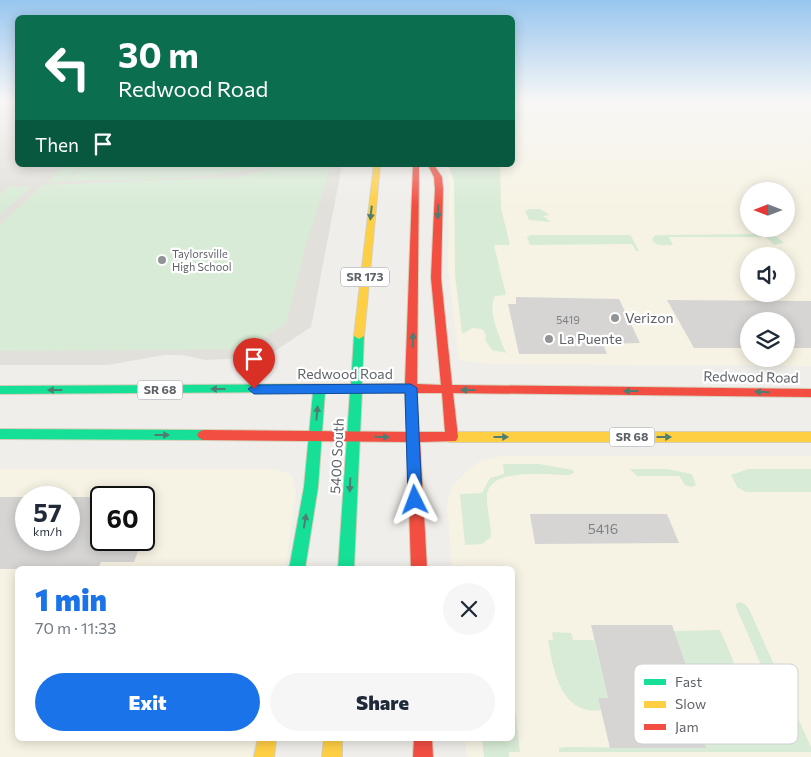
<!DOCTYPE html>
<meta charset="utf-8">
<style>
:root{--surface:#fff;--page:#f6f6f7;--text:#1f2937;--muted:#747a83;--accent:#1a73e8}
body{margin:0;font-family:Commissioner,sans-serif;background:var(--page);color:var(--text);height:100vh;display:flex;flex-direction:column;font-size:19px;white-space:nowrap}
*{box-sizing:border-box;margin:0}
p{font-size:16px;color:var(--muted)}
.icon{flex:none;width:28px;height:28px;fill:none;stroke:currentColor;stroke-width:2;stroke-linecap:round;stroke-linejoin:round}
.map{position:relative;flex:1;overflow:hidden}
.panel{position:absolute;left:15px;top:566px;width:500px;height:175px;display:flex;flex-direction:column;background:var(--surface);border-radius:8px;box-shadow:0 2px 12px #0003}
.panel>*{flex:none}
.guide{position:absolute;left:15px;top:15px;width:500px;height:152px;border-radius:8px;box-shadow:0 2px 12px #0003;background:#0b6e4f;color:#fff;overflow:hidden}
.needle{width:32px;rotate:270deg}
.buttons{position:absolute;left:740px;top:182px;display:grid;gap:10px}
.buttons a{display:grid;place-items:center;width:55px;height:55px;border-radius:50%;background:var(--surface);box-shadow:0 2px 12px #0003;font-size:25px}
.speed{position:absolute;left:15px;top:486px;display:flex;gap:10px;font-size:25px;font-weight:700;text-align:center}
.speed>*{display:grid;place-content:center;width:65px;height:65px;border-radius:50%;background:var(--surface);box-shadow:0 2px 12px #0003;line-height:1}
.speed small{font-size:12px;font-weight:400}
.speed .limit{border:2px solid #111;border-radius:8px;background:#fff;color:#111}
.pin{position:absolute;display:grid;place-items:center;width:42px;height:42px;color:#fff;margin:-51px -21px;border-radius:50% 50% 50% 0;rotate:-45deg;box-shadow:0 0 5px #0007}
.pin .icon{rotate:45deg}
.me{position:absolute;width:55px;margin:-28px;rotate:357deg;stroke-linejoin:round;filter:drop-shadow(0 0 4px #0008)}
.turn{display:flex;align-items:center;gap:18px;height:105px;padding:0 20px;font-size:22px}
.turn .icon{width:65px;height:65px;stroke-width:2.5}
.turn b{display:block;font-size:35px;line-height:42px}
.then{display:flex;align-items:center;height:48px;padding:0 20px;background:#0003;gap:10px;font-size:19px}
.round{display:grid;place-items:center;flex:none;width:52px;height:52px;border-radius:26px;background:var(--page)}
.summary{display:flex;align-items:center;justify-content:space-between;height:85px;padding:0 20px}
h1{font-size:30px;font-weight:800;line-height:38px;color:var(--accent)}
.primary-button{display:flex;gap:10px;margin-top:auto;padding:10px 20px}
.primary-button a{flex:1;height:58px;border-radius:30px;background:var(--accent);color:#fff;font-size:20px;font-weight:800;line-height:58px;text-align:center}
.primary-button a+a{background:var(--page);color:var(--text)}
.map>svg:first-child{display:block}
.commercial{fill:#f7f3e4;fill-rule:evenodd}
.education{fill:#e2e0da}
.green{fill:#d8ebd6}
.building{fill:#d6d5d3}
.lines{fill:none;stroke-linecap:round;stroke-linejoin:round}
.fast-casing{stroke:#d7ceb8;stroke-width:2}
.slow-casing{stroke:#d7ceb8;stroke-width:2}
.jam-casing{stroke:#d7ceb8;stroke-width:2}
.fast{fill:#16e098;fill-rule:evenodd}
.slow{fill:#ffcf43;fill-rule:evenodd}
.jam{fill:#f24e42;fill-rule:evenodd}
.oneway{fill:#507c72}
.route{fill:#1a73e8;stroke:#114b97}
.poi-dot{fill:#919496;stroke:#fff;stroke-width:2}
.labels{text-anchor:middle;stroke-width:4.5;stroke-linejoin:round;paint-order:stroke}
.far-poi-label{font-size:11px;fill:#5f6368;stroke:#fff;text-anchor:start}
.number-label{font-size:11px;fill:#7e8184}
.shield{fill:#fff;stroke:#8f9295;stroke-width:1}
.shield-label{font-size:12px;font-weight:bold;fill:#5f6368}
.poi-label{font-size:14px;fill:#5f6368;stroke:#fff;text-anchor:start}
.street-label{font-size:14px;fill:#5f6368;stroke:#fff}
.near-number-label{font-size:14px;fill:#7e8184}
.key{fill:#fff;stroke:#cfd0d2;stroke-width:1}
.key-label{font-size:14px;fill:#5f6368}
</style>
<div class="map">
<svg width="811" height="757" viewBox="0 0 811 757">
<rect width="100%" height="100%" fill="#efeeea"/>
<!-- commercial -->
<g class="commercial">
<path d="M 513,100 L 811,100 L 811,366 L 490,364 L 459,360 L 448,266 L 449,189 L 448,176 L 443,165 L 512,165 ZM 749,191 L 786,191 L 786,229 L 749,229 ZM 749,256 L 786,256 L 786,294 L 749,294 ZM 749,321 L 786,321 L 786,359 L 749,359 Z"/>
<path d="M 502,456 L 811,456 L 811,757 L 467,757 L 465,739 L 512,739 L 512,569 L 452,569 L 447,503 L 452,486 L 467,471 L 479,462 Z"/>
<path d="M 0,469 L 274,469 L 292,475 L 296,494 L 285,569 L 18,569 L 18,739 L 255,739 L 251,757 L 0,757 ZM 26,498 L 69,498 L 69,540 L 26,540 ZM 101,498 L 144,498 L 144,540 L 101,540 Z"/>
</g>
<!-- education -->
<path class="education" d="M 0,100 L 17,100 L 18,165 L 342,165 L 311,327 L 266,357 L 205,360 L 182,355 L 164,355 L 108,365 L 0,365 Z"/>
<!-- green -->
<g class="green">
<path d="M 65,165 L 82,165 L 65,181 L 47,182 Z"/>
<path d="M 85,165 L 271,165 C 204,181 136,179 67,181 Z"/>
<path d="M 286,165 L 331,165 L 306,244 L 286,323 L 247,349 L 0,351 L 0,225 L 43,185 L 238,177 Z"/>
<path d="M 448,165 L 500,165 L 501,208 L 510,245 L 494,245 L 506,295 L 495,296 C 487,312 500,337 506,353 L 492,350 L 485,340 L 486,335 L 482,329 L 472,328 L 466,332 L 462,333 L 455,275 L 454,180 Z"/>
<path d="M 9,187 L 31,187 L 0,215 L 0,195 Z"/>
<path d="M 530,209 L 540,209 L 550,215 L 543,216 L 551,222 L 529,220 L 525,211 Z"/>
<path d="M 762,234 L 777,237 L 784,243 L 774,245 L 766,237 L 669,237 L 673,245 C 665,245 657,247 652,240 L 654,236 L 659,235 Z"/>
<path d="M 530,235 L 628,235 L 631,236 L 639,251 L 636,251 L 632,244 L 530,245 L 527,237 Z"/>
<path d="M 503,464 L 539,464 L 573,470 L 574,473 L 569,475 C 549,475 491,467 487,494 C 486,507 491,523 491,537 L 482,544 L 465,545 L 460,494 L 482,493 L 490,478 L 504,474 Z"/>
<path d="M 630,469 L 668,469 L 692,474 L 696,485 L 692,487 L 685,485 L 679,476 L 637,476 Z"/>
<path d="M 748,469 L 811,469 L 811,492 L 746,492 L 737,487 L 731,475 Z"/>
<path d="M 739,602 L 745,604 L 749,609 L 811,747 L 811,752 L 559,752 L 559,748 L 567,747 L 705,748 L 703,741 L 777,741 L 784,718 L 736,607 L 736,604 Z"/>
<path d="M 720,630 C 728,649 756,700 725,711 C 716,714 703,711 694,711 L 691,702 L 699,702 L 674,631 Z"/>
<path d="M 552,632 L 571,633 L 573,640 L 594,640 L 608,698 L 598,698 L 601,710 C 561,716 553,669 548,640 L 553,640 Z"/>
<path d="M 513,690 L 520,752 L 509,752 L 509,757 L 484,757 L 482,739 L 512,739 Z"/>
</g>
<!-- building -->
<g class="building">
<path d="M 516,297 L 619,299 L 640,343 L 603,344 L 607,354 L 519,354 L 508,304 L 516,304 Z"/>
<path d="M 667,300 L 811,301 L 811,348 L 786,348 L 786,321 L 749,321 L 749,348 L 694,348 Z"/>
<path d="M 0,497 L 26,497 L 26,540 L 69,540 L 69,497 L 101,497 L 101,540 L 142,540 L 134,562 L 101,562 L 98,569 L 0,569 Z"/>
<path d="M 530,514 L 667,514 L 679,543 L 535,544 Z"/>
<path d="M 591,625 L 672,625 L 699,702 L 691,702 L 706,748 L 610,748 L 598,698 L 608,698 Z"/>
</g>
<g class="lines">
<defs>
<g id="fast">
<path d="M 359,333 L 364,336 L 362,385 L 364,388 L 362,391 L 354,569 L 338,569 L 350,392 L 325,392 L 318,487 L 305,569 L 289,569 L 304,487 L 313,392 L 0,394 L 0,386 L 351,384 L 354,336 Z"/>
<path d="M 0,429 L 203,430 L 207,432 L 209,435 L 207,438 L 203,440 L 0,439 Z"/>
</g>
<g id="slow">
<path d="M 374,165 L 380,165 L 364,336 L 359,339 L 354,336 Z"/>
<path d="M 451,432 L 811,432 L 811,442 L 451,442 L 447,441 L 445,437 L 447,433 Z"/>
<path d="M 258,739 L 276,739 L 274,757 L 254,757 Z"/>
<path d="M 324,739 L 342,739 L 342,757 L 322,757 Z"/>
</g>
<g id="jam">
<path d="M 413,165 L 419,165 L 417,384 L 441,385 L 431,278 L 435,189 L 434,177 L 428,165 L 434,165 L 442,177 L 443,189 L 441,278 L 452,385 L 811,389 L 811,397 L 453,393 L 458,437 L 456,441 L 420,442 L 427,569 L 411,569 L 407,442 L 203,440 L 199,438 L 197,435 L 199,432 L 203,430 L 407,432 L 405,393 L 358,392 L 352,388 L 358,384 L 405,384 ZM 417,393 L 442,393 L 445,432 L 419,432 Z"/>
<path d="M 414,739 L 432,739 L 433,757 L 413,757 Z"/>
</g>
</defs>
<!-- fast casing -->
<use href="#fast" class="fast-casing"/>
<!-- slow casing -->
<use href="#slow" class="slow-casing"/>
<!-- jam casing -->
<use href="#jam" class="jam-casing"/>
<!-- fast -->
<use href="#fast" class="fast"/>
<!-- slow -->
<use href="#slow" class="slow"/>
<!-- jam -->
<use href="#jam" class="jam"/>
</g>
<!-- one-way arrows -->
<defs><path id="oneway-solid" d="M-6-.8H1V-3.2L6.5 0L1 3.2V.8H-6Z" transform="scale(1.25)"/></defs>
<g class="oneway">
<use href="#oneway-solid" transform="translate(438 212) rotate(92)"/>
<use href="#oneway-solid" transform="translate(371 213) rotate(96)"/>
<use href="#oneway-solid" transform="translate(413 340) rotate(-89)"/>
<use href="#oneway-solid" transform="translate(218 389) rotate(180)"/>
<use href="#oneway-solid" transform="translate(55 390) rotate(180)"/>
<use href="#oneway-solid" transform="translate(468 390) rotate(-180)"/>
<use href="#oneway-solid" transform="translate(631 391) rotate(-180)"/>
<use href="#oneway-solid" transform="translate(762 392) rotate(-179)"/>
<use href="#oneway-solid" transform="translate(317 413) rotate(-85)"/>
<use href="#oneway-solid" transform="translate(162 435)"/>
<use href="#oneway-solid" transform="translate(382 437) rotate(1)"/>
<use href="#oneway-solid" transform="translate(501 437)"/>
<use href="#oneway-solid" transform="translate(664 437)"/>
<use href="#oneway-solid" transform="translate(350 485) rotate(93)"/>
<use href="#oneway-solid" transform="translate(305 521) rotate(-81)"/>
</g>
<!-- sky -->
<linearGradient id="sky" x2="0" y2="1"><stop stop-color="#97c6ef"/><stop offset="0.49" stop-color="#f8f7f6"/><stop offset="1" stop-color="#f8f7f6" stop-opacity="0"/></linearGradient>
<rect width="811" height="206" fill="url(#sky)"/>
<!-- route -->
<path class="route" d="M 411,384 L 417,388 L 422,500 L 420,505 L 415,507 L 410,505 L 408,500 L 405,393 L 254,394 L 248,389 L 254,385 Z"/>
<!-- markers -->
<g class="poi-dot">
<circle cx="162" cy="260" r="5"/>
<circle cx="615" cy="318" r="5"/>
<circle cx="549" cy="339" r="5"/>
</g>
<g class="labels">
<!-- far-poi labels -->
<g class="far-poi-label">
<text x="172" y="258">Taylorsville<tspan x="172" dy="13">High School</tspan></text>
</g>
<!-- number labels -->
<g class="number-label">
<text x="568" y="324">5419</text>
</g>
<!-- shield labels -->
<g class="shield">
<rect x="341" y="267.5" width="48" height="19" rx="4"/>
<rect x="137.5" y="380.5" width="45" height="19" rx="4"/>
<rect x="609.5" y="427.5" width="45" height="19" rx="4"/>
</g>
<g class="shield-label">
<text x="365" y="281">SR 173</text>
<text x="160" y="394">SR 68</text>
<text x="632" y="441">SR 68</text>
</g>
<!-- poi labels -->
<g class="poi-label">
<text x="625" y="323">Verizon</text>
<text x="559" y="344">La Puente</text>
</g>
<!-- street labels -->
<g class="street-label">
<text x="345" y="379">Redwood Road</text>
<text transform="translate(751 377) rotate(1)" y="5">Redwood Road</text>
<text transform="translate(337 456) rotate(-87)" y="5">5400 South</text>
</g>
<!-- near-number labels -->
<g class="near-number-label">
<text x="603" y="534">5416</text>
</g>
</g>
<!-- legend -->
<rect x="634" y="664" width="164" height="80" rx="8" class="key"/>
<rect x="644" y="679" width="22" height="6" fill="#16e098"/>
<rect x="644" y="701" width="22" height="7" fill="#ffcf43"/>
<rect x="644" y="724" width="22" height="6" fill="#f24e42"/>
<g class="key-label">
<text x="675" y="687">Fast</text>
<text x="675" y="709">Slow</text>
<text x="675" y="732">Jam</text>
</g>
</svg>
<div class="buttons">
<a><svg class="needle" viewBox="-14 -14 28 28"><path d="M0-13l5 13h-10z" fill="#e53935"/><path d="M0 13l5-13h-10z" fill="#747a83"/></svg></a>
<a><svg class="icon" aria-label="sound" viewBox="0 0 24 24"><path d="M4 9h4l5-4v14l-5-4H4zM17 9q2 3 0 6"/></svg></a>
<a><svg class="icon" aria-label="layers" viewBox="0 0 24 24"><path d="M12 4l9 5-9 5-9-5zM3 14l9 5 9-5"/></svg></a>
</div>
<div class="speed"><div>57<small>km/h</small></div><div class="limit">60</div></div>
<div class="pin" style="left:254px;top:389px;background:#d93025"><svg class="icon" aria-label="arrive" viewBox="0 0 24 24"><path d="M6 21V4h12l-3 4 3 4H6"/></svg></div>
<svg class="me" style="left:415px;top:500px" viewBox="-20 -20 40 40"><path d="M0-17L14 15 0 8-14 15z" fill="#1a73e8" stroke="#fff" stroke-width="4"/></svg>
<div class="guide">
<div class="turn"><svg class="icon" aria-label="left" viewBox="0 0 24 24"><path d="M17 20v-9H6M10 6l-5 5 5 5"/></svg><div><b>30 m</b>Redwood Road</div></div>
<div class="then">Then<svg class="icon" aria-label="arrive" viewBox="0 0 24 24"><path d="M6 21V4h12l-3 4 3 4H6"/></svg></div>
</div>
<section class="panel">
<div class="summary"><div><h1>1 min</h1><p>70 m · 11:33</p></div><a class="round"><svg class="icon" aria-label="close" viewBox="0 0 24 24"><path d="M6 6l12 12M18 6L6 18"/></svg></a></div>
<div class="primary-button"><a>Exit</a><a>Share</a></div>
</section>
</div>
